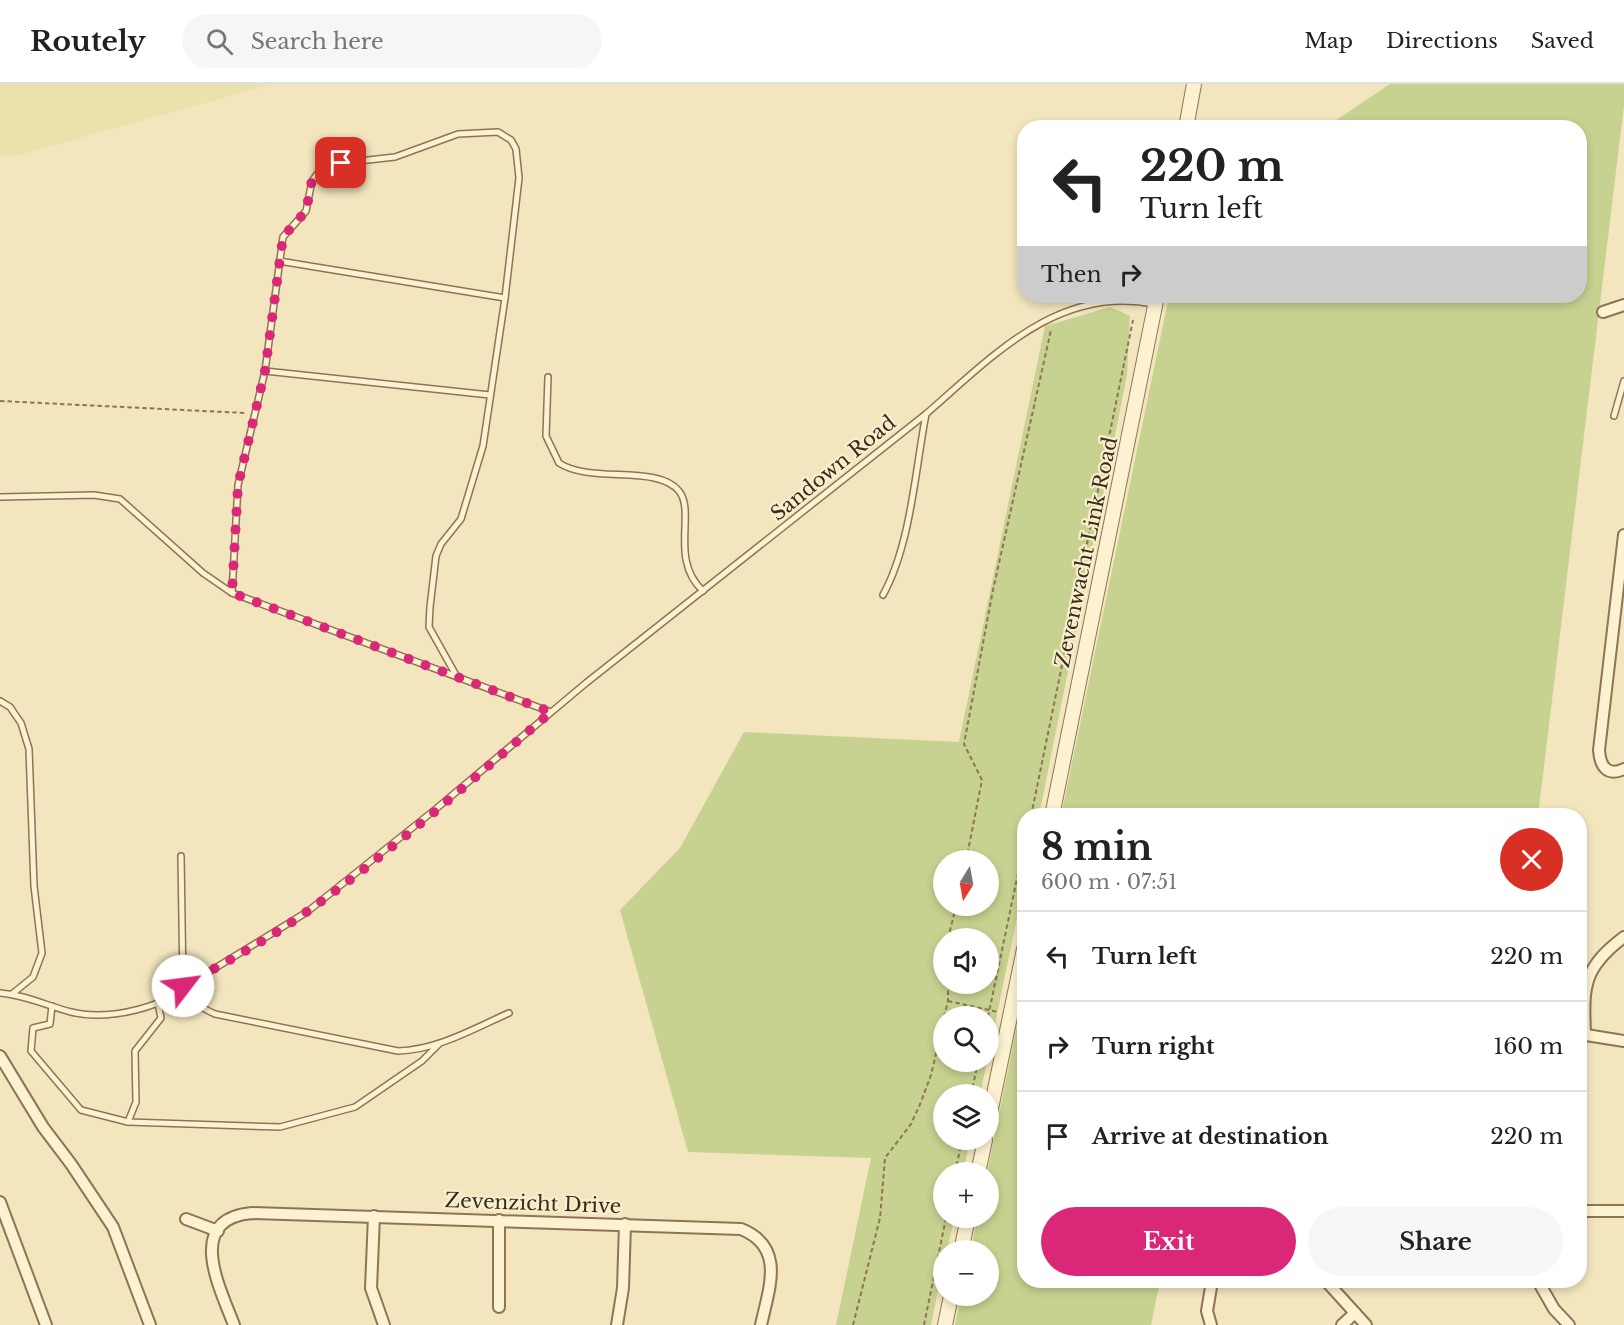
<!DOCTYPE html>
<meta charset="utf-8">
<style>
:root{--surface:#fff;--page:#f6f6f6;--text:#222;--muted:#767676;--line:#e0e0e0;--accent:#db2777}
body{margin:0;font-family:"Libre Baskerville",serif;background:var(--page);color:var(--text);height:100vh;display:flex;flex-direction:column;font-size:22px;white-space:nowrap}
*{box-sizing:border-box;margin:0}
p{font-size:20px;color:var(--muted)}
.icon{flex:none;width:33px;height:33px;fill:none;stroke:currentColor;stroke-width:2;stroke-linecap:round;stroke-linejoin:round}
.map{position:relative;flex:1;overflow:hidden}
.details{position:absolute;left:1017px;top:724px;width:570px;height:480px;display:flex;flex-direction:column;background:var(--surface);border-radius:24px;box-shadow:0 3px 9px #0003}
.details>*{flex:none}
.top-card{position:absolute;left:1017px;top:36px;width:570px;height:183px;border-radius:24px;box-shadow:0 3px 9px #0003;background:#fff;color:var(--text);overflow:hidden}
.needle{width:39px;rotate:191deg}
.fabs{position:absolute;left:933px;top:766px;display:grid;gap:12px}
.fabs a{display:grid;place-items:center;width:66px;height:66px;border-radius:50%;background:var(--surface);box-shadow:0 3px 9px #0003;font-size:30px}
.pin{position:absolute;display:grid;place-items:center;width:51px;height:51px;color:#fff;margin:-26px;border-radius:12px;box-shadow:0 3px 9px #0006}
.me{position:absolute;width:66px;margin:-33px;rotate:60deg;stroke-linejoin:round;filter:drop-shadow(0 0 4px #0008)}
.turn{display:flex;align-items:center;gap:21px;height:126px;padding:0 24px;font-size:27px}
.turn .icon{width:78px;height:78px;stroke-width:2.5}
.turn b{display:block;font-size:42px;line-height:51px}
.then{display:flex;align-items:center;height:57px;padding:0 24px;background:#0003;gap:12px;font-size:22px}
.round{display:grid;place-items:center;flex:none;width:63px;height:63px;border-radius:32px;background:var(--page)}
.overview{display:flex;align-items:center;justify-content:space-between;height:102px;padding:0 24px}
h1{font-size:36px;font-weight:700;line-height:45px}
.action{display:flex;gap:12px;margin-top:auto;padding:12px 24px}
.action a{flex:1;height:69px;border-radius:36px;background:var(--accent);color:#fff;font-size:24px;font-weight:700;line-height:69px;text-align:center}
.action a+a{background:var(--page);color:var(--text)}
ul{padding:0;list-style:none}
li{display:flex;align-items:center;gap:18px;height:90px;padding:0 24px;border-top:2px solid var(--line)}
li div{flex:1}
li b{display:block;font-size:22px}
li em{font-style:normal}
header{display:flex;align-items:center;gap:36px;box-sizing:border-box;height:84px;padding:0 30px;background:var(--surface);border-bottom:2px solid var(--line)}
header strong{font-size:28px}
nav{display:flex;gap:33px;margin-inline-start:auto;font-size:21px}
.search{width:420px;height:54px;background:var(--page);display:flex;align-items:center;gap:15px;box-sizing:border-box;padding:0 21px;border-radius:33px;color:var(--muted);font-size:22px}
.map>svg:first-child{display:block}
.farmland{fill:#e9e2aa}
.green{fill:#c7d290;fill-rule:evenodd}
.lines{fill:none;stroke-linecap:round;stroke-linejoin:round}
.service-casing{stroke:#8d7554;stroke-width:8}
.minor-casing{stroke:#8d7554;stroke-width:14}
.tertiary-casing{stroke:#8d7554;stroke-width:16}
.path{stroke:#8d7554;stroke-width:2;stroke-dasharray:4.5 3;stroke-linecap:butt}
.service{stroke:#fcf2d2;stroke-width:5}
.minor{stroke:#fcf2d2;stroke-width:10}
.tertiary{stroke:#fcf2d2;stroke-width:14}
.route{stroke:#db2777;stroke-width:10;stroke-dasharray:0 18}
.labels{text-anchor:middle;stroke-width:4.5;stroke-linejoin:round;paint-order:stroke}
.street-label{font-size:20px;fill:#3a2c1b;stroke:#f9efce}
</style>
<header>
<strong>Routely</strong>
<div class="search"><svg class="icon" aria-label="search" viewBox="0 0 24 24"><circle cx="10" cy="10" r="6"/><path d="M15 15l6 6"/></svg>Search here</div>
<nav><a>Map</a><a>Directions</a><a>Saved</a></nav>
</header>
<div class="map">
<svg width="1624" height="1241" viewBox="0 0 1624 1241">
<rect width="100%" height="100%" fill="#f3e5be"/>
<!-- farmland -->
<path class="farmland" d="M 0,0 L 273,0 L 12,73 L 0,72 Z"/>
<!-- green -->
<g class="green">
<path d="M 1390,0 L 1624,0 L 1624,21 L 1538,732 L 1061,732 L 1169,212 L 1580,212 L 1580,44 L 1326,43 Z"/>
<path d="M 1110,223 L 1130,232 L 1127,291 L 1039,732 L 1024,732 L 1024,800 L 989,969 L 988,933 L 944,933 L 944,978 L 987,978 L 980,1011 L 944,1011 L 944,1056 L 970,1056 L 963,1089 L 944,1089 L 944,1134 L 954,1134 L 947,1167 L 944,1167 L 943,1181 L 931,1241 L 836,1241 L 871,1074 L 688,1068 L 620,826 L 680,764 L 744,648 L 959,658 L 1045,242 ZM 944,777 L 988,777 L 988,822 L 944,822 ZM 944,855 L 988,855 L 988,900 L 944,900 Z"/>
<path d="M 1024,907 L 1024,1197 L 1160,1197 L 1151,1241 L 955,1241 L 961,1212 L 988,1212 L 988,1167 L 971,1167 L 977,1134 L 988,1134 L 987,1089 Z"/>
</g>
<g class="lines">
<defs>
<g id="service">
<path d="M 279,177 L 505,214"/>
<path d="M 265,287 L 490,311"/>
<path d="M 548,293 L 546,352 L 559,379 C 591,400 657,380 679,407 C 696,428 669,476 703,507"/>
<path d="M 1614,332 L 1624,297"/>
<path d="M 0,413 L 94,411 L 120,415 L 203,489 L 232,509 L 551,628"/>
<path d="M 232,509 L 238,401 L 265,287 L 283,153 L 306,127 L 312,97 L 318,89 L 341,79 L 395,73 L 458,50 L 498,48 L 511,56 L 516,65 L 519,94 L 505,214 L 483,362 L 461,435 L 441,460 L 436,472 L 430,523 L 429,543 L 457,593"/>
<path d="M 883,511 C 911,460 915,387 926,330"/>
<path d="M 0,617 L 10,623 L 21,639 L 29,665 L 34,802 L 42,869 L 33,893 L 12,910"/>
<path d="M 181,772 L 183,901 C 192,917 199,923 215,930 L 398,967 C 437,966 473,945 509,929"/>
<path d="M 0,909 C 26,911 47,922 71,928 C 99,935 132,929 158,919 L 307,828 L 437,724 L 586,599 L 926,330 C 993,272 1058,201 1154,220"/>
<path d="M 52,922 L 50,940 L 33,944 L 31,967 L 81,1026 L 128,1038 L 280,1043 L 355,1023 L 422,977 L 439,960"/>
<path d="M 128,1038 L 136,1018 L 135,967 L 161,934 L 158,919"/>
</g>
<g id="minor">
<path d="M 1603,228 L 1624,221"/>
<path d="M 1624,451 L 1599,666 C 1600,682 1607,693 1624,685"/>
<path d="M 1580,950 L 1624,957"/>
<path d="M 1585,950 C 1583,902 1583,884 1624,853"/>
<path d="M 0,972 L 43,1043 L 71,1080 L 113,1143 L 150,1241"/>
<path d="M 0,1118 L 46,1241"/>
<path d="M 1580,1127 L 1624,1127"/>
<path d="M 374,1132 L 371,1204 L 384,1241"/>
<path d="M 186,1135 L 218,1147"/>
<path d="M 1326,1197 L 1366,1241"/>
<path d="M 1538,1197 L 1554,1225 L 1569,1241"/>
<path d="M 499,1223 L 499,1136"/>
<path d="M 234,1241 C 220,1204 184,1135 252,1129 L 741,1145 C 786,1163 769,1204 761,1241"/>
<path d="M 617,1241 L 623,1204 L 625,1140"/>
<path d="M 1211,1241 L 1207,1227 L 1212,1197"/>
<path d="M 1342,1241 L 1355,1229"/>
</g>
<g id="tertiary">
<path d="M 1186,44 L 1194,0"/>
<path d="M 1052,732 L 1157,212"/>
<path d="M 988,1039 L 1024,865"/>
<path d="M 978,1089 L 985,1056"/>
<path d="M 961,1167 L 968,1134"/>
<path d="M 945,1241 L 951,1212"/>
</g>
</defs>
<!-- service casing -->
<use href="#service" class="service-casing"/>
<!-- minor casing -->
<use href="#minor" class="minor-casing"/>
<!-- tertiary casing -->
<use href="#tertiary" class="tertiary-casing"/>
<!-- path -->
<g class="path">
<path d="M 0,317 L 245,329"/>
<path d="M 1031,732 L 1133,236"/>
<path d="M 966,777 L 982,696 L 964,660 L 993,506 L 1051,246"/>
<path d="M 948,855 L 956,822"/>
<path d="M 944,878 L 944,880"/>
<path d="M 948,917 L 998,928"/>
<path d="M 944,933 L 948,917 L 948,900"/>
<path d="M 988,933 L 1024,761"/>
<path d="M 971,1011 L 978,978"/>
<path d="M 955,1089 L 962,1056"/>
<path d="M 853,1241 L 880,1134 L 885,1074 L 911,1040 L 921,1018 L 931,991 L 944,936"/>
<path d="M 924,1241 L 946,1134"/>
</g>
<!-- service -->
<use href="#service" class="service"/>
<!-- minor -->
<use href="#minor" class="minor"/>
<!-- tertiary -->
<use href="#tertiary" class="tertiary"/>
</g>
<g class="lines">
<!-- route -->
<path class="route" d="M 183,902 C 226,878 269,855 308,827 C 393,766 472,696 551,628 L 232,509 L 238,401 L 265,287 L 283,153 L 306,127 L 312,96 L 318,89 L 341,79"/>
</g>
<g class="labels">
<!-- street labels -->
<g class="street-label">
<text transform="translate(833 384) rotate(-39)" y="7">Sandown Road</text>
<text transform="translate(1086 468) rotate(-78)" y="7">Zevenwacht Link Road</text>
<text transform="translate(533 1119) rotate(2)" y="7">Zevenzicht Drive</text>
</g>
</g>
</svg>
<div class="fabs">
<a><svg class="needle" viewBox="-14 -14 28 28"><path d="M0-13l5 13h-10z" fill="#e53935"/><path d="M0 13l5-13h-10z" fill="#767676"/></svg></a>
<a><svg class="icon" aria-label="sound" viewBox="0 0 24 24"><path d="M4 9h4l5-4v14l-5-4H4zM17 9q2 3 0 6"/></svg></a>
<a><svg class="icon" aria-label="search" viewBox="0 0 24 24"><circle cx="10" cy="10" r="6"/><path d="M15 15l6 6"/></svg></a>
<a><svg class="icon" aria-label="layers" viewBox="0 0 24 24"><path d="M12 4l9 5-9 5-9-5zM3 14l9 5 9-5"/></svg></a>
<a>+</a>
<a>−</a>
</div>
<div class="pin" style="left:341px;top:79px;background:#d93025"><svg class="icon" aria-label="arrive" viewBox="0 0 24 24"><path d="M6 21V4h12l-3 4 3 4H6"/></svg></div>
<svg class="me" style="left:183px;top:902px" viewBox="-20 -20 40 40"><circle r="19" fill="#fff"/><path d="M0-13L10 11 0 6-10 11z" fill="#db2777"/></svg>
<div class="top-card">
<div class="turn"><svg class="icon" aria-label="left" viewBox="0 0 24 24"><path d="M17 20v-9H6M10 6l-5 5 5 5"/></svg><div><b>220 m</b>Turn left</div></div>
<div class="then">Then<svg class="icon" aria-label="right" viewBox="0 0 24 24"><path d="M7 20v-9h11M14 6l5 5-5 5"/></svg></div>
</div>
<section class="details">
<div class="overview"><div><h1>8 min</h1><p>600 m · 07:51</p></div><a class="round" style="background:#d93025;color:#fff"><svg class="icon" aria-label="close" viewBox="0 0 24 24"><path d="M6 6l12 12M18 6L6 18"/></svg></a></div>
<ul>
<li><svg class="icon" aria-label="left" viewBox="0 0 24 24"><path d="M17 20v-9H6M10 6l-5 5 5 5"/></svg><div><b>Turn left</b></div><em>220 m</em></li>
<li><svg class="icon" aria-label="right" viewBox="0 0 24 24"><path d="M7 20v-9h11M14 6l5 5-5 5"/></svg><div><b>Turn right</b></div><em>160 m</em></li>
<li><svg class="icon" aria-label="arrive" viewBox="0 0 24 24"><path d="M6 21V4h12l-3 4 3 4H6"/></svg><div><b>Arrive at destination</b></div><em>220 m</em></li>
</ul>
<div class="action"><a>Exit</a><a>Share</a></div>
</section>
</div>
